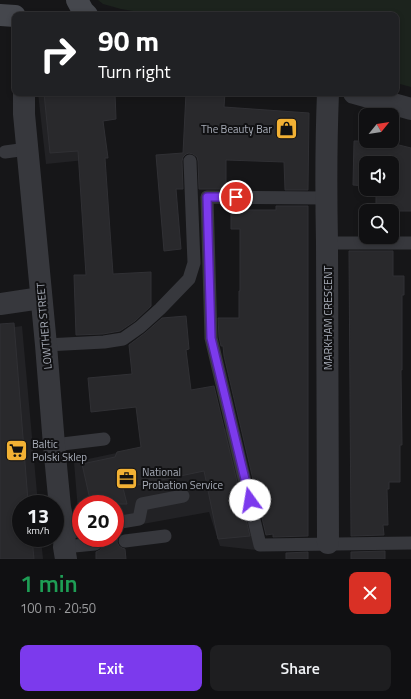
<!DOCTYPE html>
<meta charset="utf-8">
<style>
:root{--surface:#101012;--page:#1e1e20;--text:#f1f3f6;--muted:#9c9d9f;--line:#303032;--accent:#7c3aed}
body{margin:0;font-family:"Titillium Web",sans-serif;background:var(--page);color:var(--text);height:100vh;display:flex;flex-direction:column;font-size:15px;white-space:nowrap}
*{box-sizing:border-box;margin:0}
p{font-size:13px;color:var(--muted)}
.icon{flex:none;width:22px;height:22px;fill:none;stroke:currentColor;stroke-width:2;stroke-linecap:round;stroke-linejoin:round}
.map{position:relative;height:559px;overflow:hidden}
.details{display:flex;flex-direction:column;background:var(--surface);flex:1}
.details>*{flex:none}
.hud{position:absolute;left:12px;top:12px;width:387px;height:84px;border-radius:8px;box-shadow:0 2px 6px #0003,0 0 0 1px var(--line);background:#202124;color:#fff;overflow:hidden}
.needle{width:26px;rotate:60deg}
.fabs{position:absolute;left:359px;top:108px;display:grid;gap:8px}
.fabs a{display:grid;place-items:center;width:40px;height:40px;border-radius:8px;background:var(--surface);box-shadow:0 2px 6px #0003,0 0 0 1px var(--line);font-size:20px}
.speed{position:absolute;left:12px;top:495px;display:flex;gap:8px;font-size:20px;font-weight:700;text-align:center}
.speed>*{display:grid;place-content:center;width:52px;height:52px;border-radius:50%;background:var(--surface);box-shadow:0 2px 6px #0003,0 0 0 1px var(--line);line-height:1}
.speed small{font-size:10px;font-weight:400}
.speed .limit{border:6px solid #d22;background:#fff;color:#111}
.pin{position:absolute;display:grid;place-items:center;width:34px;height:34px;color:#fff;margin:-17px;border:2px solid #fff;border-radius:50%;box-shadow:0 1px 4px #0007}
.me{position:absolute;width:44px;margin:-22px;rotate:347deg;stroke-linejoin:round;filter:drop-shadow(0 0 3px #0008)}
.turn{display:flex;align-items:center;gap:14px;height:84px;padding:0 20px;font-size:18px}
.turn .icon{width:52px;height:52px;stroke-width:2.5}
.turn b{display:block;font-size:28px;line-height:34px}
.round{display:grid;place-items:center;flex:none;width:42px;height:42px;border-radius:8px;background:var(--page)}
.overview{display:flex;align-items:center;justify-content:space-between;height:68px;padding:0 20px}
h1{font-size:24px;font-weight:600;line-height:30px;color:#1e9e55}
.primary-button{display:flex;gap:8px;margin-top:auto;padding:8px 20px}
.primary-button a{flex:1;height:46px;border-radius:8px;background:var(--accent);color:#fff;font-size:16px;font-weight:600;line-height:46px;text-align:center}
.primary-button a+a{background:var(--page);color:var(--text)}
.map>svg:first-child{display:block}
.built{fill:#222225}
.green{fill:#1c231d}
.building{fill:#29292c;stroke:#303034}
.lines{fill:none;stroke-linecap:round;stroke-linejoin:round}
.service{stroke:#37383d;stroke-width:13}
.minor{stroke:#37383d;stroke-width:22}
.tertiary{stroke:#37383d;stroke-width:22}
.secondary{stroke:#45474d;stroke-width:22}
.route-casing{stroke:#51269a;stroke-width:10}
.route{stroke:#7c3aed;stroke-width:7}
.labels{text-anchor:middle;stroke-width:4;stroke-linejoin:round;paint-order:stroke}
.poi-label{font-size:11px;fill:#a8adb8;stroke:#111113;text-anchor:start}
.street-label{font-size:11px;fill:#a8adb8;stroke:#111113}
</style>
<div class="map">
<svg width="411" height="559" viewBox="0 0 411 559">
<rect width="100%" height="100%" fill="#161618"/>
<!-- built -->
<g class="built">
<path d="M 38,93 L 88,93 L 95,159 L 46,164 Z"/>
<path d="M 22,326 L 38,504 L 21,504 L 21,538 L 41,538 L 43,559 L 0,559 L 0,329 Z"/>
<path d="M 227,428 L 256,550 L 220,546 L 209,512 L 115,529 L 115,504 L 81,504 L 81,535 L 80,535 L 74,462 L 220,431 Z"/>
</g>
<!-- green -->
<path class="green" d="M 98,0 L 411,0 L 411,87 L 396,83 L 396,15 L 157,15 L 121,9 L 103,4 Z"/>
<!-- building -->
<g class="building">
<path d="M 44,93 L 115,93 L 116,119 L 103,121 L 108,158 L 105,158 L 113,274 L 151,272 L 151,306 L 135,321 L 120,331 L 103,334 L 76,335 L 74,275 L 86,275 L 78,151 L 50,153 Z"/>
<path d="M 186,93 L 225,93 L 224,107 L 309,113 L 308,190 L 285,190 L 284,162 L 226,160 L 226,189 L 199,189 L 198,161 L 197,157 L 193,154 L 189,153 L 186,154 L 183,157 L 182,161 L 183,189 L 176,189 L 181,249 L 164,251 L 156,155 L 183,153 Z"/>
<path d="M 354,141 L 383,141 L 411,148 L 411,211 L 376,211 L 376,189 L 392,189 L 392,163 L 366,163 L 366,186 L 353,185 Z"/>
<path d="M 276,206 L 308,206 L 308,536 L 273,537 L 273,534 L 266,535 L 224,356 L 223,346 L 221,346 L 219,337 L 218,318 L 239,318 L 239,291 L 240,291 L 240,229 L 231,229 L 231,210 L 276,210 Z"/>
<path d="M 349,251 L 393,251 L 393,276 L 404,276 L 404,295 L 402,295 L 402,370 L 401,370 L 402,445 L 400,445 L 400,482 L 389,482 L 389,489 L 387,489 L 388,525 L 383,525 L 384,535 L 351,536 Z"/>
<path d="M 186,316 L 189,349 L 186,350 L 191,390 L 214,386 L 250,536 L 218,539 L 204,471 L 123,488 L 127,504 L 91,504 L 82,464 L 115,457 L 117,452 L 141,447 L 136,407 L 91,412 L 88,378 L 132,374 L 129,345 L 145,333 L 162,318 Z"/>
<path d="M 14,323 L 28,501 L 21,501 L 21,538 L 32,538 L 34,559 L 0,559 L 0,324 Z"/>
<path d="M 115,537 L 118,537 L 117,542 L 119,546 L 122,548 L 125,549 L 126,559 L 96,559 L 96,552 L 100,550 L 102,547 L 103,543 L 101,539 L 115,538 Z"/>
<path d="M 385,551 L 385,559 L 351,559 L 351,552 Z"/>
<path d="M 308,552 L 308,559 L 286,559 L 286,553 Z"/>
</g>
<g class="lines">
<!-- service -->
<g class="service">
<path d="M 5,152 L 27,149"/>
<path d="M 326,198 L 207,197 L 211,338 L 260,545 L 411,543"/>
<path d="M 327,243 L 411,243"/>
<path d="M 46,345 L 104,342 L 123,339 L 140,327 L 160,309 L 189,279 L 194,263 L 190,161"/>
<path d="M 54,445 L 104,439"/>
<path d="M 115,523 L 139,519 L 142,504 L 183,496"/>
<path d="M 65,533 L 81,530"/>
<path d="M 125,541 L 165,536"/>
<path d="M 64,547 L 95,544"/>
</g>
<!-- minor -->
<g class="minor">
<path d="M 24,93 L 24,114 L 46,345 L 54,445 L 60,507 L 65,533 L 64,547 L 66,559"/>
<path d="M 328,93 C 326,143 326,193 327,243 L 328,543"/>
<path d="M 0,304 L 41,298"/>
</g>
<!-- tertiary -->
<path class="tertiary" d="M 354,93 L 411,109"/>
<!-- secondary -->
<g class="secondary">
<path d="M 77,0 L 83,11 L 87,15"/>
<path d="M 0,15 L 15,16"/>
</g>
</g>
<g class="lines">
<defs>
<path id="route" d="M 236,197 L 207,197 L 211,338 L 250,500"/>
</defs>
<!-- route casing -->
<use href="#route" class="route-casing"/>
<!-- route -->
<use href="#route" class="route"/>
</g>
<!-- icons -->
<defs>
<symbol id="shop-square" viewBox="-11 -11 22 22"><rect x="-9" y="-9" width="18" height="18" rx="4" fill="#f2b134" stroke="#111113"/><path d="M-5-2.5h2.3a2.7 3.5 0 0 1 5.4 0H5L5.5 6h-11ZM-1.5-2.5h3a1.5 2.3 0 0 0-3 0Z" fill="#111"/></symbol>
<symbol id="supermarket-square" viewBox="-11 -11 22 22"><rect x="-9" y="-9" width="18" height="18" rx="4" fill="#f2b134" stroke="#111113"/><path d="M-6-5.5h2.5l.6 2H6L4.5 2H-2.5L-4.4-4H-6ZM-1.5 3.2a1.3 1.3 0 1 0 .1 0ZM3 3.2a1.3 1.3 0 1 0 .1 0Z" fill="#111"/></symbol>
<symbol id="office-square" viewBox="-11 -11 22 22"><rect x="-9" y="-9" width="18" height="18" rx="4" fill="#f2b134" stroke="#111113"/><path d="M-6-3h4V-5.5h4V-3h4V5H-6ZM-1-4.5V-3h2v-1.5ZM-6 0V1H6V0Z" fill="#111"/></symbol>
</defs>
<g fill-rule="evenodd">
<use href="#shop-square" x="274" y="116" width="25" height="25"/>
<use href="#supermarket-square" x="4" y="438" width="25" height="25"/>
<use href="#office-square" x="114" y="466" width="25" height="25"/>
</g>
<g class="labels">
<!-- poi labels -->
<g class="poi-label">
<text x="272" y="133" text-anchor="end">The Beauty Bar</text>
<text x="32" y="448">Baltic<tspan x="32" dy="13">Polski Sklep</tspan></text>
<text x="142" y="476">National<tspan x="142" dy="13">Probation Service</tspan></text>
</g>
<!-- street labels -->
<g class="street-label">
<text transform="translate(328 318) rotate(-90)" y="4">MARKHAM CRESCENT</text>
<text transform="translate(44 326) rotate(-95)" y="4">LOWTHER STREET</text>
</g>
</g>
</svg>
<div class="fabs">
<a><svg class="needle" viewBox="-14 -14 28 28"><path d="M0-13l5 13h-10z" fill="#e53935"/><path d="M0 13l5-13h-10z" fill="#9c9d9f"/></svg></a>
<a><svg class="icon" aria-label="sound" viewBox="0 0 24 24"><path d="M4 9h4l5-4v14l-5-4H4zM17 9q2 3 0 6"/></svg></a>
<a><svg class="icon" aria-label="search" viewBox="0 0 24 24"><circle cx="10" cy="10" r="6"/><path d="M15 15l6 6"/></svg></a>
</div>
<div class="speed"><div>13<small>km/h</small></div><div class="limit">20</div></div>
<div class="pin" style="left:236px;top:197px;background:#d93025"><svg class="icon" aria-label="arrive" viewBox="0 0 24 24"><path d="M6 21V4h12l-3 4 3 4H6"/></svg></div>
<svg class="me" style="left:250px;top:500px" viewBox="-20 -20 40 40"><circle r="19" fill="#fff"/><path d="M0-13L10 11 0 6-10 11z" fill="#7c3aed"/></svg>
<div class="hud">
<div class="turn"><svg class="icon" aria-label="right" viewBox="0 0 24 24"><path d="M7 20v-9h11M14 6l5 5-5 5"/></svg><div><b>90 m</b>Turn right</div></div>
</div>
</div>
<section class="details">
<div class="overview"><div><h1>1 min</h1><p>100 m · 20:50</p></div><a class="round" style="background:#d93025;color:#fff"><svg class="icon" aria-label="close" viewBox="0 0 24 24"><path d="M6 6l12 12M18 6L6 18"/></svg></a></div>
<div class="primary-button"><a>Exit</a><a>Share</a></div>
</section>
